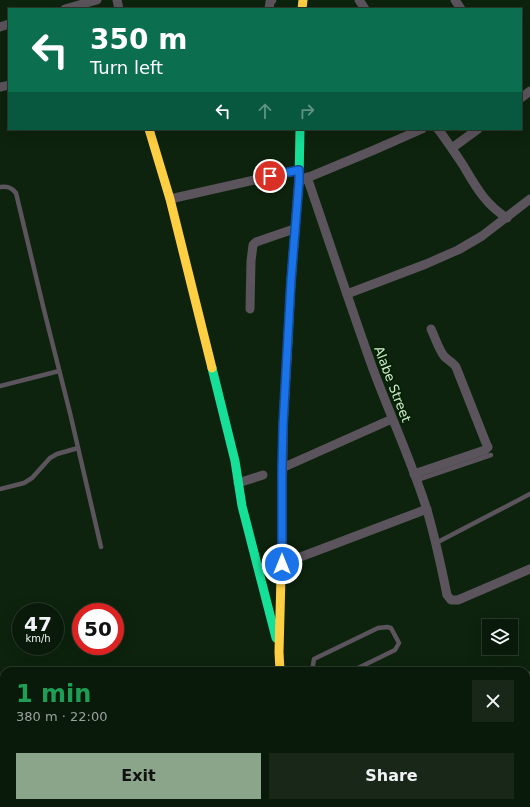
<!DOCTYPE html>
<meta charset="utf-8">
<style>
:root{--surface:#0a1a0a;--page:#182718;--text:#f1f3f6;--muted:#99a19c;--line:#2a382b;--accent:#8aa589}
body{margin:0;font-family:"DejaVu Sans",sans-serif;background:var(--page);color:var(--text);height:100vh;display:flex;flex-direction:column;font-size:15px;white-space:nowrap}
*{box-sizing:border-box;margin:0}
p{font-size:13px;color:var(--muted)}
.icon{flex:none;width:22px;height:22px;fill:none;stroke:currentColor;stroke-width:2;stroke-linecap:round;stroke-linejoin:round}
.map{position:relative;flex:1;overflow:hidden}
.panel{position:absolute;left:0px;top:667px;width:530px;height:140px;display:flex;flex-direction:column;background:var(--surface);border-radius:12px 12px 0 0;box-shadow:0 4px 16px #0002,0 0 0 1px var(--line)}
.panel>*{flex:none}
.banner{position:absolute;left:8px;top:8px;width:514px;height:122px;border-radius:0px;box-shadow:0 4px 16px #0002,0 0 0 1px var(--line);background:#0b6e4f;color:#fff;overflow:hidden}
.buttons{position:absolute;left:482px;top:619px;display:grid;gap:8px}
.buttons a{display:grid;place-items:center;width:36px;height:36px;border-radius:0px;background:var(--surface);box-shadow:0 4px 16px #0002,0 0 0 1px var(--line);font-size:20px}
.speed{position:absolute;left:12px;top:603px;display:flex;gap:8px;font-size:20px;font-weight:700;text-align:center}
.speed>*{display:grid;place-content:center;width:52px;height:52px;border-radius:50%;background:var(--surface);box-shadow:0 4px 16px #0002,0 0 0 1px var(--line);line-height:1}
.speed small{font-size:10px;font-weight:400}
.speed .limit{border:6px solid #d22;background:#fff;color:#111}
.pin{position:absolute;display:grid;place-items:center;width:34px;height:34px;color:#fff;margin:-17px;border:2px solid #fff;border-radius:50%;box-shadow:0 1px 4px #0007}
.me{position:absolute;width:44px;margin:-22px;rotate:0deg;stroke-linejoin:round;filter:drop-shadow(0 0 3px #0008)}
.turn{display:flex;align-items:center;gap:14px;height:84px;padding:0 16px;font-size:18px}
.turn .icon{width:52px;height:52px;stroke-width:2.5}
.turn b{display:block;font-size:28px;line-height:34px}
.lanes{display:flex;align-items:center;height:38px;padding:0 16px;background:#0003;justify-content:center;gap:20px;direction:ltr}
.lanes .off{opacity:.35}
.round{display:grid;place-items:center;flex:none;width:42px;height:42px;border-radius:0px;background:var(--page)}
.head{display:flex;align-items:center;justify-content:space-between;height:68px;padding:0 16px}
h1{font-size:24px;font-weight:800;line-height:30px;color:#1e9e55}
.button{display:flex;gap:8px;margin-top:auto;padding:8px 16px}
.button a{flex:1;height:46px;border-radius:0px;background:var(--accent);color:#111;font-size:16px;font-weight:800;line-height:46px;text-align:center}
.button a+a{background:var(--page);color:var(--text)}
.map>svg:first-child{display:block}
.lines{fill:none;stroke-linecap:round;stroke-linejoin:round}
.lane{stroke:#5b545c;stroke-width:4.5}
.street{stroke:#5b545c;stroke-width:9}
.fast{stroke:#16e098;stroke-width:9}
.slow{stroke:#ffcf43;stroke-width:9}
.jam{stroke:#f24e42;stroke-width:9}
.route-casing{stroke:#114b97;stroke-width:10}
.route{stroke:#1a73e8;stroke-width:7}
.labels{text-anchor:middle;stroke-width:4;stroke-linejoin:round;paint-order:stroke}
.street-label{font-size:13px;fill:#ceebcc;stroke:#052205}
</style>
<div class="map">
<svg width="530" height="807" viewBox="0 0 530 807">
<rect width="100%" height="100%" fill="#0d230d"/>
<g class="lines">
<!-- lane -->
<g class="lane">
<path d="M 0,187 C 7,186 11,187 16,193 L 44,310 L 70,413 L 101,547"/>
<path d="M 0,386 L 59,371"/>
<path d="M 417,480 L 491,455"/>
<path d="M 0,489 L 24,483 L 32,478 L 50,458 L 57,454 L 78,448"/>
<path d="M 436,543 L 530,494"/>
<path d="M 312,671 L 314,659 L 378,628 L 387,627 L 391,628 L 399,643 L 395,650 L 352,671"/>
<path d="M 0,713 L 4,712"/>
<path d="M 0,741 L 4,757"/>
<path d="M 16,803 L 17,807"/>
</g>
<!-- street -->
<g class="street">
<path d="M 117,0 L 119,9"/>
<path d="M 359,0 L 365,9"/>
<path d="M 455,0 L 461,9"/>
<path d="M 65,9 L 97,0"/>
<path d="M 269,9 L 270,2 L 272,0"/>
<path d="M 0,27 L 9,24"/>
<path d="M 1,87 L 9,85"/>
<path d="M 521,98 L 530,91"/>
<path d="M 438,129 C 447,141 455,153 463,165 C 476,187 485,204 507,218"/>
<path d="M 452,148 L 478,129"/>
<path d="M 307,177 C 329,241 350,305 373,369 C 390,415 411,460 426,507 C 435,536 441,566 447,595 L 451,600 L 458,600 L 530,569"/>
<path d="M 302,180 L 374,150 L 422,129"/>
<path d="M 170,199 L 299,170"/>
<path d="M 347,294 L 426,264 L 458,250 L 482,236 L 530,199"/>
<path d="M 250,309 L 251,261 L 253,245 L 256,242 L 294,229"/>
<path d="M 282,468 L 392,419"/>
<path d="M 414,474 L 485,450 L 488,447 L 486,443 L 456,367 C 453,362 447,360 444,356 C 438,348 435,337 431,329"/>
<path d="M 238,483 L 263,475"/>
<path d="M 282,564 L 427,509"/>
<path d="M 526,677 L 530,676"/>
</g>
<!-- fast -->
<g class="fast">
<path d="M 287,358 L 291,281 L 299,181 L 300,129"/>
<path d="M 212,368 L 235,461 L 242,506 L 276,638"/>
<path d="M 277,803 L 277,807"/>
</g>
<!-- slow -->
<g class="slow">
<path d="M 302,9 L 303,0"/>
<path d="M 149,129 L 170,199 L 212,368"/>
<path d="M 280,671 L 279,652 L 282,538"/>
</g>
<!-- jam -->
<path class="jam" d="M 282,538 L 283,426 L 287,358"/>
</g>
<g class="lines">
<defs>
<path id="route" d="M 270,176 L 299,170 L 299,181 L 291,281 L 283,426 L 282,468 L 282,564"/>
</defs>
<!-- route casing -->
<use href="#route" class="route-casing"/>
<!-- route -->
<use href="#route" class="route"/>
</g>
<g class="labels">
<!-- street labels -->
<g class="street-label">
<text transform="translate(393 384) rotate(69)" y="5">Alabe Street</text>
</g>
</g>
</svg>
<div class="buttons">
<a><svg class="icon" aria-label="layers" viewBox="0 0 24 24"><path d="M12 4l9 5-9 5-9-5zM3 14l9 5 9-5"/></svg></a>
</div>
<div class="speed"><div>47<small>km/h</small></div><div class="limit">50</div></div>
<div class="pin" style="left:270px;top:176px;background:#d93025"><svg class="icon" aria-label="arrive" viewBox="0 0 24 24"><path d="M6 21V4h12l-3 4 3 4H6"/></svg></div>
<svg class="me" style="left:282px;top:564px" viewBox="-20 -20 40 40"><circle r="17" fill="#1a73e8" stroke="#fff" stroke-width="3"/><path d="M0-11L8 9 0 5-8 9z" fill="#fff"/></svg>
<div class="banner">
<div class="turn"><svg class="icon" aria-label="left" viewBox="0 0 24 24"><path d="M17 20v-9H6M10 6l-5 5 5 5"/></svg><div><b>350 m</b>Turn left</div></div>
<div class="lanes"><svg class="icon" aria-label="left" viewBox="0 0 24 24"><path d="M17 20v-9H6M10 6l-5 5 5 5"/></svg><svg class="icon off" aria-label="ahead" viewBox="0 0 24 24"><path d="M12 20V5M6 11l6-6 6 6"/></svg><svg class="icon off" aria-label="right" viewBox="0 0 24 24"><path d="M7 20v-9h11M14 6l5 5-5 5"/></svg></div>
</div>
<section class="panel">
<div class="head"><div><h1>1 min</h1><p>380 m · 22:00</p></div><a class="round"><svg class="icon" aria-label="close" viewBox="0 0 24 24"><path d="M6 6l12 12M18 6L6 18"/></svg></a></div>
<div class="button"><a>Exit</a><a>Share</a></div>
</section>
</div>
